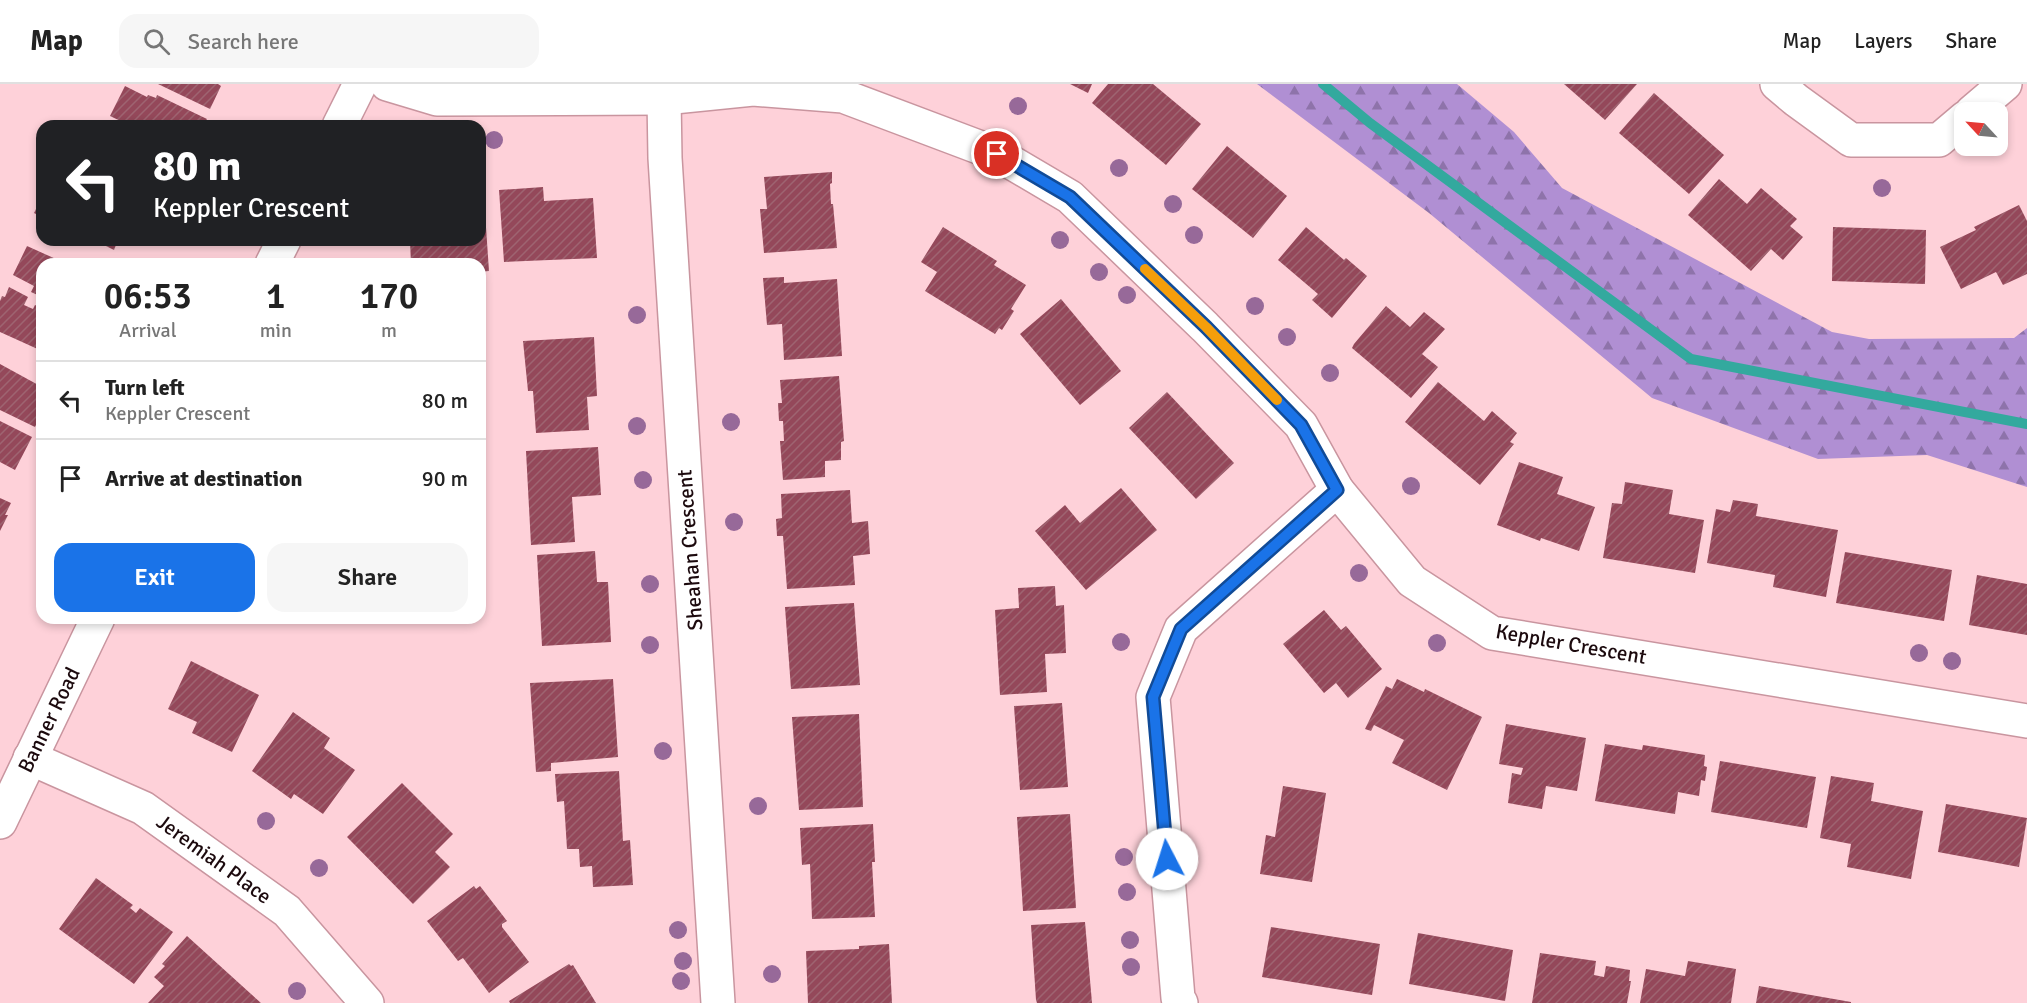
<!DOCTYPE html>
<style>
:root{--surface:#fff;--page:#f6f6f6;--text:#222;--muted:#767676;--line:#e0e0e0;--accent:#1a73e8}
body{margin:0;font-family:Signika,sans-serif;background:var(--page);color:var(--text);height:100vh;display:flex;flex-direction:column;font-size:22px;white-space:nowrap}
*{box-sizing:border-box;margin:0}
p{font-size:20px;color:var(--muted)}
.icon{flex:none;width:33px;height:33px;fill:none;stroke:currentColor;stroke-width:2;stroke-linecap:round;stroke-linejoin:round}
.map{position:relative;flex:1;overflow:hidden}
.side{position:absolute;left:36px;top:174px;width:450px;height:366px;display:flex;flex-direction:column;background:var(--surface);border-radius:18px;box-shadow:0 3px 9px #0003}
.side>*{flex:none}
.top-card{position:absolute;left:36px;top:36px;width:450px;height:126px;border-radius:18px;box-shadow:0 3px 9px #0003;background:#202124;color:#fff;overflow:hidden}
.needle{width:39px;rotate:296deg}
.tools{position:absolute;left:1954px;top:18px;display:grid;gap:12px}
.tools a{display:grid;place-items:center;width:54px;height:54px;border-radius:12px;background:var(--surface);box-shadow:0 3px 9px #0003;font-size:30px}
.pin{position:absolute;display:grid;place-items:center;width:51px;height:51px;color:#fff;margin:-26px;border:3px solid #fff;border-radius:50%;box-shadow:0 2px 6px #0007}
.me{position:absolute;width:66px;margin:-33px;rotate:355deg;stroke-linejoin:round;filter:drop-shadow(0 0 4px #0008)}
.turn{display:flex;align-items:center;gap:21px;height:126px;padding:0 18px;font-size:27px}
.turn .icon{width:78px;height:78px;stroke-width:2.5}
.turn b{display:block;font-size:42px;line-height:51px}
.eta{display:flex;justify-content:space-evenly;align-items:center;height:102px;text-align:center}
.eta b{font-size:36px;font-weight:600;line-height:42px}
.primary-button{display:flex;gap:12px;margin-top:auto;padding:12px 18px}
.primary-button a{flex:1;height:69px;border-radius:18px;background:var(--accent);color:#fff;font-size:24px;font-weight:600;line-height:69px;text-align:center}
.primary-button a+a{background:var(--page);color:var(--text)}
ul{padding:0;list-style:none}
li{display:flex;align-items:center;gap:18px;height:78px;padding:0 18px;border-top:2px solid var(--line)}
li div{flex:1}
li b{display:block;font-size:22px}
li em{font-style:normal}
header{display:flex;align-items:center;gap:36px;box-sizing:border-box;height:84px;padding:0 30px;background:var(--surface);border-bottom:2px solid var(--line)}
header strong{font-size:28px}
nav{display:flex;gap:33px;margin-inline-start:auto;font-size:21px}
.search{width:420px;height:54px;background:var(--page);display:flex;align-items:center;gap:15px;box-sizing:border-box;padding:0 21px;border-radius:18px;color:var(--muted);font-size:22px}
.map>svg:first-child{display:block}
.forest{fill:url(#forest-firs)}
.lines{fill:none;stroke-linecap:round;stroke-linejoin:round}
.stream{stroke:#33a99e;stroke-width:10}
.building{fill:url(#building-hatch)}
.minor-casing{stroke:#c9959f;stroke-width:36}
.tertiary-casing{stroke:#c9959f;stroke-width:36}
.minor{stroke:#fff;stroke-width:33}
.tertiary{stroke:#fff;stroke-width:33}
.tree{fill:#976999}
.route-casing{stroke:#114b97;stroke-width:15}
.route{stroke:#1a73e8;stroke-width:10}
.slow{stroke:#f59e0b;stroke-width:10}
.labels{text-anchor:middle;stroke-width:5;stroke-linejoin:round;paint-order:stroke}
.street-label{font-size:21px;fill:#1c0a0e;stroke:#fff}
</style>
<header>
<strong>Map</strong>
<div class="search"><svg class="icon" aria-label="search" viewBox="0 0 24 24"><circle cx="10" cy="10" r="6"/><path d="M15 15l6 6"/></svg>Search here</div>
<nav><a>Map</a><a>Layers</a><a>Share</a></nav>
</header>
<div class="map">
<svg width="2027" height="919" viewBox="0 0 2027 919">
<defs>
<pattern id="forest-firs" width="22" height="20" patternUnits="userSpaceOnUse" patternTransform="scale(1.5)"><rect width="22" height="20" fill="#b08fd3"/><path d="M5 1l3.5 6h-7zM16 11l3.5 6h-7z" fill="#8e73aa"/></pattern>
<pattern id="building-hatch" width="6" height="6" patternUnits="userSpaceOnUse" patternTransform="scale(1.5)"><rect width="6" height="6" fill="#94485a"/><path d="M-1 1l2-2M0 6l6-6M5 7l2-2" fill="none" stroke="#9e6471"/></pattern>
</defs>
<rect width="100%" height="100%" fill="#fed1d9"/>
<!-- forest -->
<path class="forest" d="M 1257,0 L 1457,0 L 1514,48 L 1562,104 L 1832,248 L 1869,255 L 2014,254 L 2027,244 L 2027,403 L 1927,371 L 1818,375 L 1652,314 L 1429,129 Z"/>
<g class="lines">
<!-- stream -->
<path class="stream" d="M 1323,0 L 1370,39 L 1691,275 L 2027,340"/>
</g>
<!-- building -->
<g class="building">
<path d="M 158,0 L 218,0 L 221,2 L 210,25 Z"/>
<path d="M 1070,0 L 1092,0 L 1088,9 Z"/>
<path d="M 1108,0 L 1153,0 L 1201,40 L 1166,81 L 1092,19 Z"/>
<path d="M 1564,0 L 1637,0 L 1605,36 Z"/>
<path d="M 125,2 L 147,13 L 148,11 L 156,14 L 157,11 L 207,35 L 203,42 L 131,42 L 110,32 Z"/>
<path d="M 1654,9 L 1724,71 L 1689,110 L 1619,49 Z"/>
<path d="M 1227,62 L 1287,112 L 1253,154 L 1192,105 Z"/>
<path d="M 832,88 L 832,99 L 830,100 L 831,120 L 833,120 L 837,164 L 764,169 L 760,125 L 767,125 L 764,93 Z"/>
<path d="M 1719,95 L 1747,120 L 1761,104 L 1797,135 L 1790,142 L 1803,153 L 1783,176 L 1771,165 L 1751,187 L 1688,131 Z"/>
<path d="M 543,103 L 544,117 L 593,114 L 597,174 L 504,178 L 499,106 Z"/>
<path d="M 42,113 L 42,133 L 34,129 Z"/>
<path d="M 480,114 L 484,114 L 489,187 L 480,188 L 480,180 L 411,180 L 410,156 L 480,156 Z"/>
<path d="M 2019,121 L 2027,137 L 2027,190 L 2003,201 L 1996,188 L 1961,205 L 1940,163 L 1976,146 L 1974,143 Z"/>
<path d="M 943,143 L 997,177 L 994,181 L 1026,201 L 1011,225 L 1014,227 L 1002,246 L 999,244 L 995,250 L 925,207 L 937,188 L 921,178 Z"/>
<path d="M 1306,143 L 1344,176 L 1346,174 L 1367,192 L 1332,234 L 1312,216 L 1318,210 L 1278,176 Z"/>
<path d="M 1833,143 L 1926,146 L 1925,200 L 1832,197 Z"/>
<path d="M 94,156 L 118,156 L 114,166 Z"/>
<path d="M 27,162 L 67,180 L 42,180 L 42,213 L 31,208 L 34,202 L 13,191 Z"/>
<path d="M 784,193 L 784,199 L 837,195 L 842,272 L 784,276 L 782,240 L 767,241 L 763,194 Z"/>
<path d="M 9,203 L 28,213 L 24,221 L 33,225 L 35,221 L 42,224 L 42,267 L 0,248 L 0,217 L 2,212 L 5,213 Z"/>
<path d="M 1061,215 L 1121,287 L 1080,321 L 1020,250 Z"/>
<path d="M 1386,222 L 1410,243 L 1424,228 L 1445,245 L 1422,270 L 1438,283 L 1411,314 L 1352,264 L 1354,260 Z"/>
<path d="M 594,253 L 597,312 L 587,313 L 589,346 L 536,349 L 533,307 L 528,307 L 523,257 Z"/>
<path d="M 0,280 L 42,303 L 42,330 L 35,343 L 0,326 Z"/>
<path d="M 839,292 L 844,357 L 841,358 L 841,376 L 825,377 L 825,393 L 783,396 L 780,357 L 784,357 L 783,337 L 779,337 L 778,319 L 782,319 L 780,296 Z"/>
<path d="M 1438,298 L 1484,337 L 1492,327 L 1517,349 L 1510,358 L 1514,360 L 1480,401 L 1405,338 Z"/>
<path d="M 1167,308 L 1234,379 L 1196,415 L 1129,344 Z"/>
<path d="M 0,337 L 32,353 L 15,386 L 0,378 Z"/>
<path d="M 598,363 L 601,411 L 572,413 L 575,458 L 531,461 L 526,367 Z"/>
<path d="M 1519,378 L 1563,393 L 1557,410 L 1595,423 L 1579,467 L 1541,454 L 1540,457 L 1497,441 Z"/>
<path d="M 1625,398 L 1673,406 L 1669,430 L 1704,436 L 1695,489 L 1603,474 L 1612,419 L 1622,420 Z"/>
<path d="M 1121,404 L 1157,446 L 1086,506 L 1035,447 L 1065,421 L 1080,439 Z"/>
<path d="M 850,406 L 852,439 L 868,437 L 870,470 L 853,472 L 855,501 L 787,505 L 783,452 L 777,452 L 776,435 L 782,434 L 781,410 Z"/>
<path d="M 0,414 L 11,419 L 5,431 L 8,431 L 0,447 Z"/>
<path d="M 1733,416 L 1758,420 L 1756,432 L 1838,446 L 1826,513 L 1773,503 L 1775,491 L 1707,479 L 1716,425 L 1730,428 Z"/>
<path d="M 595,467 L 597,498 L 608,498 L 611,558 L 542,562 L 537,471 Z"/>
<path d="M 1845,468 L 1952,486 L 1944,537 L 1836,519 Z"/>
<path d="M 1977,491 L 2027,500 L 2027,551 L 1969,541 Z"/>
<path d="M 1055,502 L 1056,522 L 1064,521 L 1066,569 L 1045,570 L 1047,608 L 1000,611 L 995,526 L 1019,524 L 1018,504 Z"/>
<path d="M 854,519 L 860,601 L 791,605 L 785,523 Z"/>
<path d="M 1324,526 L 1341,546 L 1346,542 L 1382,585 L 1348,614 L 1336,599 L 1324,609 L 1283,560 Z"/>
<path d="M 191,577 L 259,611 L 232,668 L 192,649 L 197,638 L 168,625 Z"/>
<path d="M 613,595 L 618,673 L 551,679 L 551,687 L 536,688 L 530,599 Z"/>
<path d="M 1397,595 L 1424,608 L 1425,605 L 1482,633 L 1447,706 L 1392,679 L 1404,656 L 1374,641 L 1371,647 L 1365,645 L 1386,602 L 1392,605 Z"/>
<path d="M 1062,619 L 1068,703 L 1020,706 L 1014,622 Z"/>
<path d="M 293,628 L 330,654 L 324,664 L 355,686 L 323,730 L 294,710 L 291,715 L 252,687 Z"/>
<path d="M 859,630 L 863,723 L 799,726 L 792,633 Z"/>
<path d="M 1506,640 L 1586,654 L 1577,707 L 1546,702 L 1542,725 L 1508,719 L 1512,689 L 1521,691 L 1523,684 L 1499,680 Z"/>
<path d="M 1605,660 L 1642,666 L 1643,661 L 1705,671 L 1704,682 L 1707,683 L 1705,697 L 1701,696 L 1699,712 L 1678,708 L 1675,730 L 1595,717 Z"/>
<path d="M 1720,677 L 1816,693 L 1807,744 L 1711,728 Z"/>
<path d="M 619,687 L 623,757 L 630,756 L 633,801 L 593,803 L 592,782 L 580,783 L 579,765 L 567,765 L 564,717 L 557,718 L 555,690 Z"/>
<path d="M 1831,692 L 1874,699 L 1871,717 L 1923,727 L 1911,795 L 1847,783 L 1851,760 L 1820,754 Z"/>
<path d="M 402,699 L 453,750 L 435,768 L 450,783 L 413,820 L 347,753 Z"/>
<path d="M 1283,702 L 1326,709 L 1312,798 L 1260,790 L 1266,751 L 1275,753 Z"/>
<path d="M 1946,720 L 2027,734 L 2019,783 L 1938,768 Z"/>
<path d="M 1070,730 L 1076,824 L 1023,827 L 1017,733 Z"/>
<path d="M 873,740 L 875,778 L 872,778 L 875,833 L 812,835 L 810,780 L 802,781 L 800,744 Z"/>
<path d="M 96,794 L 133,821 L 130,824 L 136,829 L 140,824 L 173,848 L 134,900 L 59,845 Z"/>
<path d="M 474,802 L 476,805 L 480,802 L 507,837 L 502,840 L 502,843 L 529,878 L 489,909 L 463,874 L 458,877 L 427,837 Z"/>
<path d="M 1085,838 L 1092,919 L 1037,919 L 1036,916 L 1031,841 Z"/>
<path d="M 1271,843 L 1380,860 L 1372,911 L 1262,893 Z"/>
<path d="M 1418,849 L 1513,866 L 1505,917 L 1409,900 Z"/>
<path d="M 187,852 L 261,919 L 148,919 L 164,902 L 154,893 L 165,882 L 162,880 Z"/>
<path d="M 889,860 L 892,919 L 808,919 L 806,867 L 859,865 L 859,862 Z"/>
<path d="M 1540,869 L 1596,877 L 1594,891 L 1604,893 L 1606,882 L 1630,886 L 1629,897 L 1631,897 L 1627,919 L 1532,919 Z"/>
<path d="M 1688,877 L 1736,885 L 1731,919 L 1640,919 L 1646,885 L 1685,892 Z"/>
<path d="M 569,880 L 571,882 L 573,881 L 596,919 L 510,919 L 509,917 Z"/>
<path d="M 1759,902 L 1851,918 L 1851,919 L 1756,919 Z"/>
</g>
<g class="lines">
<defs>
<g id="minor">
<path d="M 387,0 L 437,15 L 664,14 L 753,5 L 843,12 L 997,70 L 1070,113 L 1205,243 L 1301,341 L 1337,406 L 1412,497 L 1492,549 L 2027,637"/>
<path d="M 1777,0 L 1796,16 L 1851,56 L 1939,56 L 1965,34"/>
<path d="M 664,14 L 665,74 L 718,919"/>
<path d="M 1972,28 L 2005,0"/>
<path d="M 30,674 L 143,724 L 287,827 L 367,919"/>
<path d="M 1181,919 L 1178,914 L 1153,613 L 1181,545 L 1337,406"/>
</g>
<g id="tertiary">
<path d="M 339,42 L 360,0"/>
<path d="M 272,180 L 284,156"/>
<path d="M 0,738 L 98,534"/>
</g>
</defs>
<!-- minor casing -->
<use href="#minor" class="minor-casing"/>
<!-- tertiary casing -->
<use href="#tertiary" class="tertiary-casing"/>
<!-- minor -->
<use href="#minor" class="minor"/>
<!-- tertiary -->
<use href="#tertiary" class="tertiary"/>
</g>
<!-- trees -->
<g class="tree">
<circle cx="1018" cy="22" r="9"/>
<circle cx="494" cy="56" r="9"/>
<circle cx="1119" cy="84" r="9"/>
<circle cx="1882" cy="104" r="9"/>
<circle cx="1173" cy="120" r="9"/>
<circle cx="1194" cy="151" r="9"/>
<circle cx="1060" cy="156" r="9"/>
<circle cx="1099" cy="188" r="9"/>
<circle cx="1127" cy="211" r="9"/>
<circle cx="1255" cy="222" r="9"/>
<circle cx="637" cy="231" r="9"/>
<circle cx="1287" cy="253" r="9"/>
<circle cx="1330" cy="289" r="9"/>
<circle cx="731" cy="338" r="9"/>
<circle cx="637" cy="342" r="9"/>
<circle cx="643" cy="396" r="9"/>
<circle cx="1411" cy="402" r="9"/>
<circle cx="734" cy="438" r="9"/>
<circle cx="1359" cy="489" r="9"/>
<circle cx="650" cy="500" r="9"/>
<circle cx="1121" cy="558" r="9"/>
<circle cx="1437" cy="559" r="9"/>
<circle cx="650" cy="561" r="9"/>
<circle cx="1919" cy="569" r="9"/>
<circle cx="1952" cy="577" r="9"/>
<circle cx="663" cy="667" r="9"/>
<circle cx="758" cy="722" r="9"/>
<circle cx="266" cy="737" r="9"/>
<circle cx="1124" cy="773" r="9"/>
<circle cx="319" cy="784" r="9"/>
<circle cx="1127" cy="808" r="9"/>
<circle cx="678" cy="846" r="9"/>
<circle cx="1130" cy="856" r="9"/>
<circle cx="683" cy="877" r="9"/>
<circle cx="1131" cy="883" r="9"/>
<circle cx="772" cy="890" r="9"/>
<circle cx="681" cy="897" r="9"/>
<circle cx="297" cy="907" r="9"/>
</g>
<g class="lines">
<defs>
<path id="route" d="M 997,70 L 1070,113 L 1206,243 L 1301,341 L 1337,406 L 1181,545 L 1153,613 L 1167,775"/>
</defs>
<!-- route casing -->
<use href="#route" class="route-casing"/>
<!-- route -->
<use href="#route" class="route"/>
<!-- slow -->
<path class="slow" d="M 1145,185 L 1206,243 L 1277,316"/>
</g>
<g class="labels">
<!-- street labels -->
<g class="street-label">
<text transform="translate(690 466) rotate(-94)" y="7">Sheahan Crescent</text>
<text transform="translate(1571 560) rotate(10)" y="7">Keppler Crescent</text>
<text transform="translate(49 636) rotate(-64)" y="7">Banner Road</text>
<text transform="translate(214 775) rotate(36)" y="7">Jeremiah Place</text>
</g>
</g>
</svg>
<div class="tools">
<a><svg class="needle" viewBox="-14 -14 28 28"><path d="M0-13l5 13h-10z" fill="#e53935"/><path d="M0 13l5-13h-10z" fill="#767676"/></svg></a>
</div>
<div class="pin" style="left:997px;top:70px;background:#d93025"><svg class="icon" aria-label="arrive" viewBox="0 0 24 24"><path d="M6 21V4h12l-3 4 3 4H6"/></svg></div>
<svg class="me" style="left:1167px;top:775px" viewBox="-20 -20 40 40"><circle r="19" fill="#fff"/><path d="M0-13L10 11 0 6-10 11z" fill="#1a73e8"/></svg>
<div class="top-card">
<div class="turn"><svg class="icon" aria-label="left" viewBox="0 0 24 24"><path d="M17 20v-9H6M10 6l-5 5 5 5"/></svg><div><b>80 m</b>Keppler Crescent</div></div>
</div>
<section class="side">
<div class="eta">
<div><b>06:53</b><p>Arrival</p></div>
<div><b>1</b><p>min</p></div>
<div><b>170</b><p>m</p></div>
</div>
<ul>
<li><svg class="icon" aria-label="left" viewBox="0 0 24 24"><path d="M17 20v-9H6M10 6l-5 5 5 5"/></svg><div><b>Turn left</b><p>Keppler Crescent</p></div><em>80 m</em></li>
<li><svg class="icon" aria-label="arrive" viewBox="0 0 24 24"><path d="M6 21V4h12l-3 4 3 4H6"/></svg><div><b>Arrive at destination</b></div><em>90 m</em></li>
</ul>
<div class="primary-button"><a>Exit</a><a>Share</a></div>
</section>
</div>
